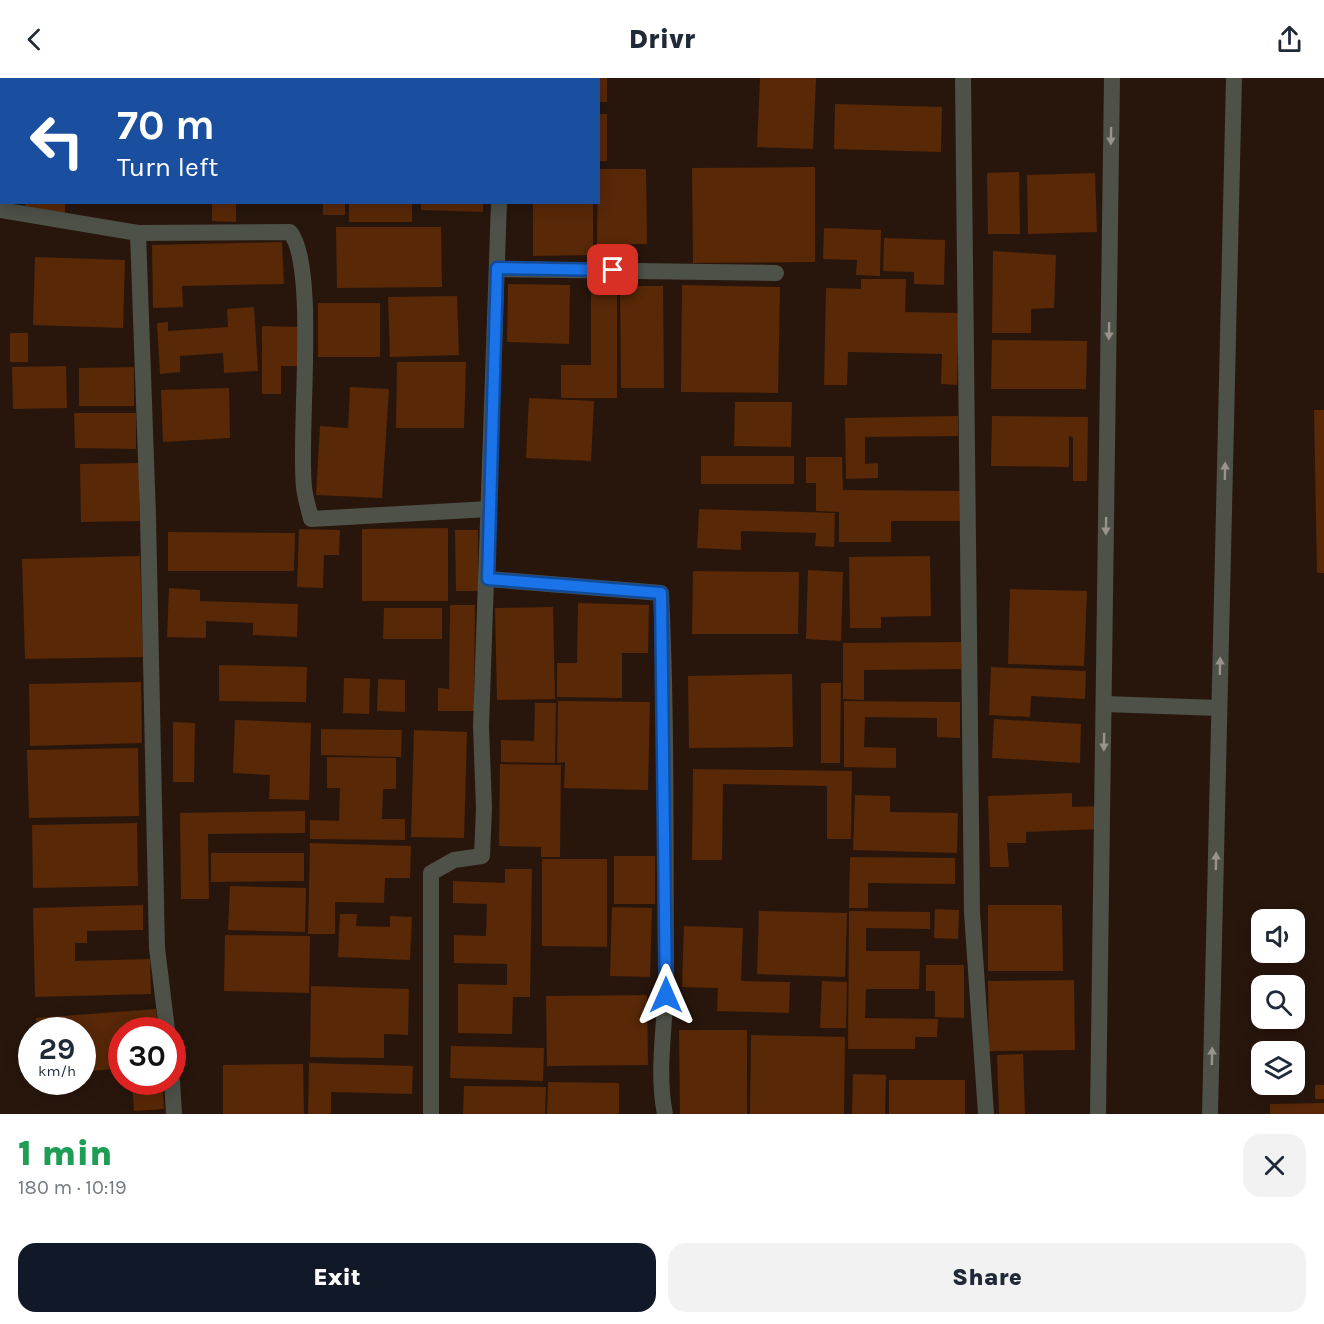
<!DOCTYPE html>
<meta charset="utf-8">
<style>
:root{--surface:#fff;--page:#f2f2f3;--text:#1f2937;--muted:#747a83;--accent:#111827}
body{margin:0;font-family:Karla,sans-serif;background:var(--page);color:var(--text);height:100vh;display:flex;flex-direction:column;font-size:22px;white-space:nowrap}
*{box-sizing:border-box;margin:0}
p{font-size:20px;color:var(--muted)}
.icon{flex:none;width:33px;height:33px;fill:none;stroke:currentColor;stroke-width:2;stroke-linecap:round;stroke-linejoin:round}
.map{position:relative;height:1036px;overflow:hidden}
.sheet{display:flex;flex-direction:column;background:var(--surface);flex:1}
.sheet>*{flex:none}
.hud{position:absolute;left:0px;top:0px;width:600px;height:126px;box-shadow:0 3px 15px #0003;background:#1a4fa0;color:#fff;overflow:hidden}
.buttons{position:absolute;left:1251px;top:831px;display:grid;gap:12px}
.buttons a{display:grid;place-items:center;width:54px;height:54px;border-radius:12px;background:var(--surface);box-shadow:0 3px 15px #0003;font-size:30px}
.speed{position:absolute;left:18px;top:939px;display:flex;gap:12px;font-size:30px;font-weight:700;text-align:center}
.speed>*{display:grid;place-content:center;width:78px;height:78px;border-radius:50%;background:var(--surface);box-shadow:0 3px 15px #0003;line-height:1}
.speed small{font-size:15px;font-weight:400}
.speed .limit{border:9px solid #d22;background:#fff;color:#111}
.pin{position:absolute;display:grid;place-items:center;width:51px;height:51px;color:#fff;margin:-26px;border-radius:12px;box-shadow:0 3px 9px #0006}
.me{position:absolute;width:66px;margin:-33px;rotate:0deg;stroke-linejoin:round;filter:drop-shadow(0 0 4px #0008)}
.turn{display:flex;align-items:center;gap:21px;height:126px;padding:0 18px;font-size:27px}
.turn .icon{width:78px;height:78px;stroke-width:2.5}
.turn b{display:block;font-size:42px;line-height:51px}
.round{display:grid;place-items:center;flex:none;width:63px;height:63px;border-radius:18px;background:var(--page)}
.summary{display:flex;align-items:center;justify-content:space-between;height:102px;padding:0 18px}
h1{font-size:36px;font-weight:800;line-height:45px;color:#1e9e55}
.cta{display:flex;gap:12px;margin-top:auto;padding:12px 18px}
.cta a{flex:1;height:69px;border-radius:18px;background:var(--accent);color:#fff;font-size:24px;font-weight:800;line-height:69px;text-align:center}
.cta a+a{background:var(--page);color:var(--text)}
header{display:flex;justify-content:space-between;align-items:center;height:78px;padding:0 18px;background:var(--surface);font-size:27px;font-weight:800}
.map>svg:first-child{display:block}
.building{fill:#582807}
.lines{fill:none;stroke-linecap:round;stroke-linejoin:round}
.minor{stroke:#4d5148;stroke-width:16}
.tertiary{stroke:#4d5148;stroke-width:16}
.oneway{fill:#98938b}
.route-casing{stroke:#114b97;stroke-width:15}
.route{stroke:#1a73e8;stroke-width:10}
</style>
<header><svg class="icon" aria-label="back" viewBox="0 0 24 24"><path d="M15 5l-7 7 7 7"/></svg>Drivr<svg class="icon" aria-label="share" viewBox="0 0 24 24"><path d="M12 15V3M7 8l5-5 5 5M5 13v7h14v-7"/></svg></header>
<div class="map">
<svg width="1324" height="1036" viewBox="0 0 1324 1036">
<rect width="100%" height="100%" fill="#28160c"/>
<!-- building -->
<g class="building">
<rect x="598" y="0" width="9" height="24"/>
<path d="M 760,0 L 816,0 L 813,71 L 757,69 Z"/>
<path d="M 835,26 L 942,29 L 941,74 L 834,71 Z"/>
<rect x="598" y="36" width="9" height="47"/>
<path d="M 815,89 L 815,184 L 693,185 L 692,90 Z"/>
<path d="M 598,91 L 646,91 L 647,166 L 597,166 Z"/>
<path d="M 1019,94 L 1020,156 L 988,156 L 987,95 Z"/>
<path d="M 1095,95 L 1097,154 L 1028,156 L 1027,97 Z"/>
<path d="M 25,124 L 65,124 L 65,135 L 25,133 Z"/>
<path d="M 212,124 L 236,124 L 236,144 L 212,143 Z"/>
<rect x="323" y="124" width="22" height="13"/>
<rect x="349" y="124" width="63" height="20"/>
<path d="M 421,124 L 483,124 L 483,134 L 421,132 Z"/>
<path d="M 533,124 L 593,124 L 593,177 L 533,178 Z"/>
<path d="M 336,149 L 441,149 L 442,209 L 337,210 Z"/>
<path d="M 824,150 L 881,152 L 880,198 L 856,197 L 857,182 L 823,181 Z"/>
<path d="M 884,160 L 945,162 L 944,207 L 914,206 L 914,194 L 883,193 Z"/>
<path d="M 282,164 L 284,206 L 182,208 L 183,229 L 153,230 L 152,167 Z"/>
<path d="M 993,173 L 1056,177 L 1054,230 L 1031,231 L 1031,255 L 992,255 Z"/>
<path d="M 35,179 L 125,182 L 123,250 L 33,247 Z"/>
<path d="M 861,201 L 906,201 L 905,234 L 959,235 L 957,307 L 941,306 L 942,276 L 848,274 L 847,307 L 824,307 L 826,210 L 861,211 Z"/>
<path d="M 508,206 L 570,207 L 569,266 L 507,264 Z"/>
<path d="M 682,207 L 780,209 L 778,315 L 681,314 Z"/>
<path d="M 591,208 L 617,208 L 617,320 L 561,320 L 561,287 L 591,287 Z"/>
<path d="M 620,208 L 663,208 L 664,310 L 621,310 Z"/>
<path d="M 457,218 L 459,277 L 390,279 L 388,219 Z"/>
<rect x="318" y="225" width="62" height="54"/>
<path d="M 254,229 L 258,293 L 224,295 L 223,275 L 180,278 L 180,294 L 160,296 L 157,245 L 168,244 L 168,253 L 228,249 L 227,231 Z"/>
<path d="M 262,248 L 300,249 L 300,288 L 281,288 L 281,316 L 262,316 Z"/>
<rect x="10" y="255" width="18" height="29"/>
<path d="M 992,262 L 1087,263 L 1086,311 L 991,311 Z"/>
<path d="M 397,284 L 466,284 L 464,350 L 396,350 Z"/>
<path d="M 66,288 L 67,330 L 13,331 L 12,289 Z"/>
<path d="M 134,289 L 134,328 L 79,328 L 79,290 Z"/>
<path d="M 350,309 L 389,311 L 382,420 L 316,417 L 320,348 L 348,350 Z"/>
<path d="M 229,310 L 230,360 L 163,364 L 161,312 Z"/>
<path d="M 529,320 L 594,323 L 591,383 L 526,380 Z"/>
<path d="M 735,324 L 792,324 L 791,369 L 734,368 Z"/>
<path d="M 1314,332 L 1324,332 L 1324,495 L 1317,495 Z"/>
<path d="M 74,335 L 136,335 L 136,371 L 75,370 Z"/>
<path d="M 958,338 L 958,358 L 865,359 L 865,386 L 878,385 L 878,400 L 846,401 L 845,340 Z"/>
<path d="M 992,338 L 1088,339 L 1087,403 L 1073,403 L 1073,359 L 1069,358 L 1069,389 L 991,388 Z"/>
<rect x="701" y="378" width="93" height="28"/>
<path d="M 806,379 L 842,379 L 843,412 L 960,413 L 960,443 L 891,443 L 891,464 L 839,464 L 839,434 L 816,433 L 816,405 L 806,405 Z"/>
<path d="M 139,385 L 140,443 L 81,444 L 80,386 Z"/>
<path d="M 699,431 L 835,435 L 834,469 L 815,468 L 816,455 L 741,453 L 741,472 L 697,470 Z"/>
<path d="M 448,450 L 448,523 L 362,523 L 362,451 Z"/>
<path d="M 299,451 L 340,452 L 339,477 L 324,477 L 323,510 L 297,509 Z"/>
<path d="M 455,452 L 478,452 L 478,513 L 456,513 Z"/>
<path d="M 168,454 L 295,455 L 294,493 L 168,493 Z"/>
<path d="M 140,478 L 143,579 L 25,581 L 22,481 Z"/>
<path d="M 930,478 L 931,538 L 881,539 L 881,550 L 850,550 L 849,479 Z"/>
<path d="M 808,492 L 843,494 L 841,563 L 806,561 Z"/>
<path d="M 693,493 L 799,494 L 798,556 L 692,556 Z"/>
<path d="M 169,510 L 200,512 L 200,523 L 298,526 L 297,559 L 253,557 L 253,545 L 206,543 L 206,560 L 167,559 Z"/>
<path d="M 1010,511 L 1087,513 L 1084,588 L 1008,586 Z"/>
<path d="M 578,525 L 649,527 L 648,575 L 622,575 L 622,620 L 557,619 L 557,585 L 577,585 Z"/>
<path d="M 450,527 L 475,527 L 474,633 L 438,633 L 438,610 L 449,611 Z"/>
<path d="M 553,529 L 555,621 L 497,622 L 495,530 Z"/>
<path d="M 384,530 L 442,530 L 442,561 L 383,561 Z"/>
<path d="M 961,564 L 961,591 L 864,592 L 864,622 L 843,621 L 843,565 Z"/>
<path d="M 219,587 L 307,589 L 306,624 L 219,623 Z"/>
<path d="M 991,589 L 1086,593 L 1085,621 L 1031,618 L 1030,639 L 989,637 Z"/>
<path d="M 792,596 L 793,669 L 689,670 L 688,598 Z"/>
<path d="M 344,600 L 370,601 L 369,636 L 343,635 Z"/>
<path d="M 378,601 L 405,602 L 405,634 L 377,633 Z"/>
<path d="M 141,604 L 142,665 L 30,668 L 29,606 Z"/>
<path d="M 821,605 L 841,605 L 840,685 L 821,685 Z"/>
<path d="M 558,623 L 650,624 L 648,712 L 564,710 L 565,684 L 557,685 Z"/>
<path d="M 844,623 L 960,624 L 960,660 L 937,659 L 937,640 L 865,639 L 864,669 L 896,670 L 896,690 L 844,689 Z"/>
<path d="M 535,625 L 556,625 L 555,685 L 501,684 L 501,662 L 534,663 Z"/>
<path d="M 994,641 L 1081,646 L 1080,685 L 992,680 Z"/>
<path d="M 235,642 L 311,645 L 309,722 L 269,721 L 270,697 L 233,695 Z"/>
<path d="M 173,644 L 195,645 L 194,704 L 173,704 Z"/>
<path d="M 321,651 L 402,652 L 401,679 L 321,677 Z"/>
<path d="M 414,652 L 467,654 L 464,760 L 411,759 Z"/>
<path d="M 138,670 L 139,738 L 29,740 L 27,672 Z"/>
<path d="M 327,679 L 396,680 L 396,711 L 383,711 L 382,741 L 405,741 L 405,762 L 310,761 L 310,742 L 339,743 L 340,710 L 327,710 Z"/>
<path d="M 500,686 L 561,687 L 560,779 L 541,779 L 541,769 L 499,768 Z"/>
<path d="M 693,691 L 852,693 L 851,761 L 827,761 L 827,708 L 723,706 L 722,782 L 692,782 Z"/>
<path d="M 1072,715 L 1072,729 L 1099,728 L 1100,751 L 1026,754 L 1026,765 L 1007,765 L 1009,789 L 990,789 L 988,718 Z"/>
<path d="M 855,717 L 890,718 L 890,734 L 958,735 L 957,775 L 853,772 Z"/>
<path d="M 305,733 L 305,755 L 208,756 L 209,821 L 181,821 L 180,735 Z"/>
<path d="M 137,745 L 138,808 L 33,810 L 32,747 Z"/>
<path d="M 310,765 L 411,768 L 410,800 L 385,800 L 384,825 L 335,824 L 335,856 L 308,856 Z"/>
<path d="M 211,775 L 304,775 L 304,803 L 211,804 Z"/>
<rect x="614" y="778" width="41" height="48"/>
<path d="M 850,779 L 955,780 L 955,806 L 868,805 L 868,830 L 849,830 Z"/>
<path d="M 542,781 L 607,781 L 607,869 L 542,868 Z"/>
<path d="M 505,791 L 532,791 L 530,919 L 513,919 L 512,956 L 458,955 L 458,906 L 507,907 L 507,886 L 454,885 L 454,857 L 486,858 L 487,826 L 453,825 L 453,803 L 505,805 Z"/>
<path d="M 230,808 L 306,810 L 305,854 L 228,852 Z"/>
<path d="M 143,827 L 143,852 L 87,853 L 87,865 L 75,865 L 75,883 L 150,881 L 151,916 L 35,919 L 33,830 Z"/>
<path d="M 988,827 L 1062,827 L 1063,893 L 988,893 Z"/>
<path d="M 612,829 L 652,830 L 650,899 L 610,898 Z"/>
<path d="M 935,831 L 959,832 L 958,861 L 934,860 Z"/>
<path d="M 759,833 L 847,835 L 845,899 L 757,896 Z"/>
<path d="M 849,833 L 930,834 L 930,851 L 866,850 L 866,873 L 920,873 L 919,911 L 866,911 L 865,940 L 938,941 L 937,959 L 915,959 L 915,971 L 848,971 Z"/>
<path d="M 340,836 L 357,836 L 356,848 L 390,849 L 390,838 L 412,839 L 410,882 L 338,879 Z"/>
<path d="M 684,848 L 743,850 L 741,903 L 790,904 L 789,935 L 717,933 L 718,910 L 682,909 Z"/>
<path d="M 225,857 L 310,858 L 309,915 L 224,913 Z"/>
<path d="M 926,887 L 964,887 L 964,940 L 935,939 L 935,913 L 926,913 Z"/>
<path d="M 1074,902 L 1075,972 L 989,973 L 988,903 Z"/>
<path d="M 822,903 L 847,904 L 846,950 L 820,950 Z"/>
<path d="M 311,908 L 409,911 L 408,957 L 384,956 L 384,980 L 310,979 Z"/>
<path d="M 647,917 L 648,987 L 547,988 L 546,918 Z"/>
<path d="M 156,931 L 158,952 L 122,952 L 122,990 L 82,994 L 82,952 L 37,952 L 36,940 Z"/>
<path d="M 679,952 L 747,952 L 747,1036 L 680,1036 Z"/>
<path d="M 751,957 L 845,959 L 844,1036 L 750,1036 Z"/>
<path d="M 451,968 L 544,970 L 543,1003 L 450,1000 Z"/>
<path d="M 1023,976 L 1025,1036 L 999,1036 L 997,977 Z"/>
<path d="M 309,985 L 413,988 L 412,1016 L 331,1014 L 331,1036 L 308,1036 Z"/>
<path d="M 303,986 L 304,1036 L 223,1036 L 223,987 Z"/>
<path d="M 853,996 L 886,997 L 885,1036 L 852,1036 Z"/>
<rect x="889" y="1002" width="76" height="34"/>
<path d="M 132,1004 L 162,1004 L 164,1031 L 134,1033 Z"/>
<path d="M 548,1004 L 619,1005 L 619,1036 L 547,1036 Z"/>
<rect x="1315" y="1007" width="9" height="14"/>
<path d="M 464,1008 L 546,1009 L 545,1036 L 463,1036 Z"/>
<path d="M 1324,1025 L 1324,1036 L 1270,1036 L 1270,1026 Z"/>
</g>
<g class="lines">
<!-- minor -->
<g class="minor">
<path d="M 502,0 L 502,2"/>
<path d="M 963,0 L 972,835 L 986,1036"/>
<path d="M 0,132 L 138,155 L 290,154 C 318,188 298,357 304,409 C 305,420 309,431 311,441 L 489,431"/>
<path d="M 138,155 L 148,438 L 157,870 L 167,952"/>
<path d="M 497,191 L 776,195"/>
<path d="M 488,501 L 661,515 C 667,643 665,771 666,899 C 666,944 656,992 665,1036"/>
<path d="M 172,1003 L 174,1036"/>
<path d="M 431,1036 L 431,795 L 454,782 L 482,778 L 484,730 L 481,648 L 499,124"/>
</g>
<!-- tertiary -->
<g class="tertiary">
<path d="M 1104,626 L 1219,630"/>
<path d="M 1098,1036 L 1112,0"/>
<path d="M 1210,1036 L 1234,0"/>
</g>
</g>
<!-- one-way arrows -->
<defs><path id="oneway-solid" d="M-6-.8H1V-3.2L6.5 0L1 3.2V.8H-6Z" transform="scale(1.5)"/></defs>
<g class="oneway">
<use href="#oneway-solid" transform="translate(1111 58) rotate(91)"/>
<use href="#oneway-solid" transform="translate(1109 253) rotate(91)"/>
<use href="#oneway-solid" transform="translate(1225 393) rotate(-89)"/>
<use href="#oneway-solid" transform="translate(1106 448) rotate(91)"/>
<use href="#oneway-solid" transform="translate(1220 588) rotate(-89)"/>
<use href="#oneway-solid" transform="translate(1104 664) rotate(91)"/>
<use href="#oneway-solid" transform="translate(1216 783) rotate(-89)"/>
<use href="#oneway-solid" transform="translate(1212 978) rotate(-89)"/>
</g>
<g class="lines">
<defs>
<path id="route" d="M 613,192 L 497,190 L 488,501 L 661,515 L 666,917"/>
</defs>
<!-- route casing -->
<use href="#route" class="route-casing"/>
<!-- route -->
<use href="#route" class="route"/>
</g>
</svg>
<div class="buttons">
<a><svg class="icon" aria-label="sound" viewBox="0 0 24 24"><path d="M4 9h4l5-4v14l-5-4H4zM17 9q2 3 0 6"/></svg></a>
<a><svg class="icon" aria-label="search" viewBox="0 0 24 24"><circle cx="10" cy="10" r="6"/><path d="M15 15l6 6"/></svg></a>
<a><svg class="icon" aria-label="layers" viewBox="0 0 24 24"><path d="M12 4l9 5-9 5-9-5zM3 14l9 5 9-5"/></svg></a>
</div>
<div class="speed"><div>29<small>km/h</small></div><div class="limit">30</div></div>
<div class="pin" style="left:613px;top:192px;background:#d93025"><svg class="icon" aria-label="arrive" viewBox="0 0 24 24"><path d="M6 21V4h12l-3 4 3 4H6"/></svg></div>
<svg class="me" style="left:666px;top:917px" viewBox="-20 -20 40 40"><path d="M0-17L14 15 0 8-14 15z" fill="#1a73e8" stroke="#fff" stroke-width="4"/></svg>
<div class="hud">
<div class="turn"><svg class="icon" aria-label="left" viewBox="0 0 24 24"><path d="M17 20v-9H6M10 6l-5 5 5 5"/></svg><div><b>70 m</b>Turn left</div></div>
</div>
</div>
<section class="sheet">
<div class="summary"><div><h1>1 min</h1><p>180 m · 10:19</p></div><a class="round"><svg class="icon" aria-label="close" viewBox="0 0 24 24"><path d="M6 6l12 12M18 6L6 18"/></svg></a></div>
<div class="cta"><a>Exit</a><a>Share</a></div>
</section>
